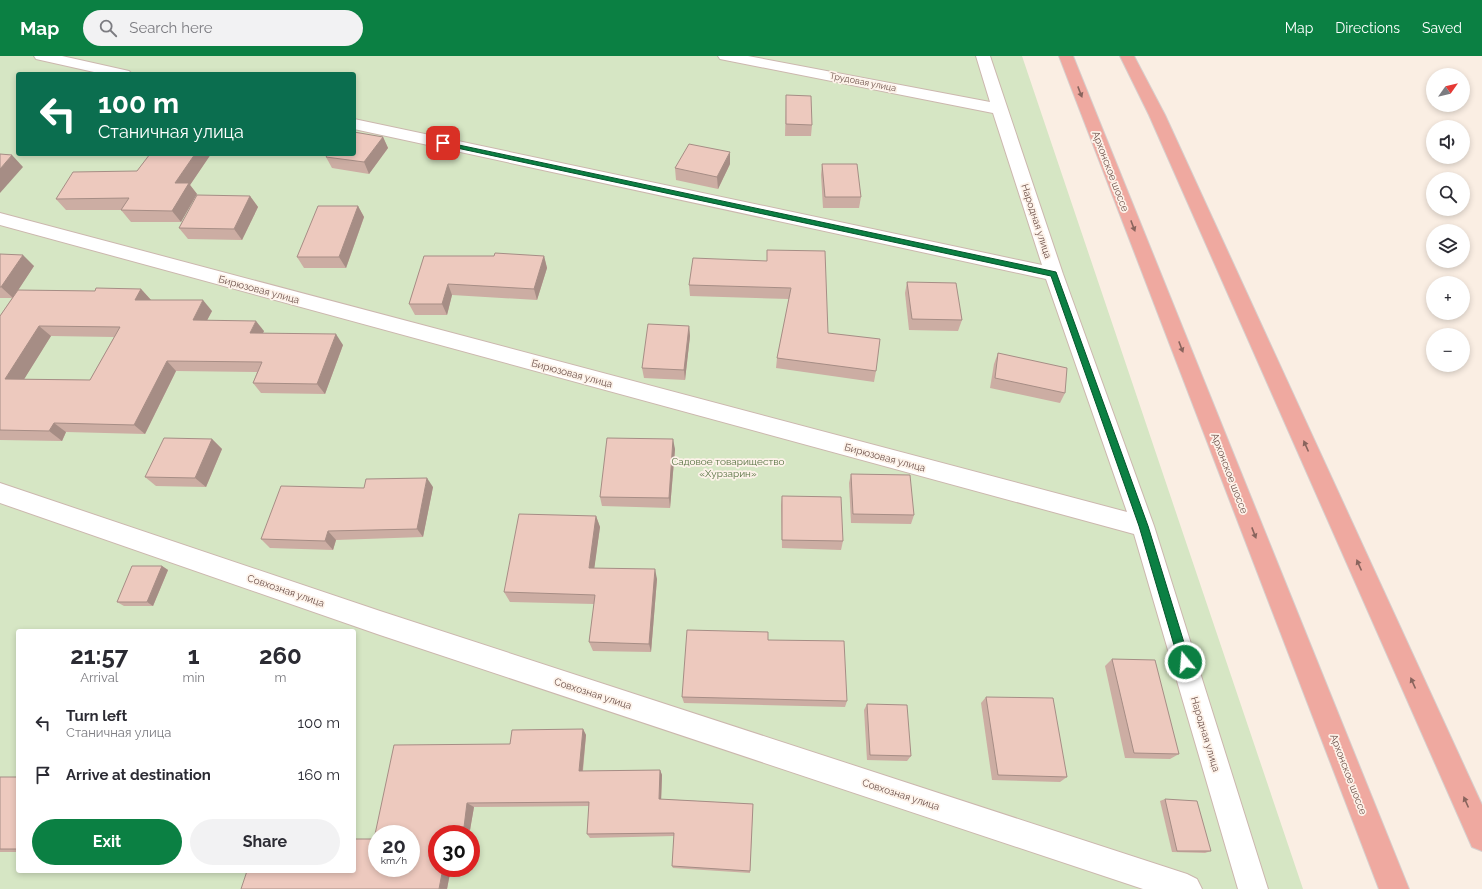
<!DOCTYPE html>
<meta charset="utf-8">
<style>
:root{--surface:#fff;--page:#f2f2f3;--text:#2b2b33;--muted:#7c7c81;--accent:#0b8043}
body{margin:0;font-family:Raleway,sans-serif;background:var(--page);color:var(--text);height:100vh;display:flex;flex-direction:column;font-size:15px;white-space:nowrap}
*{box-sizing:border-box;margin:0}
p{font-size:13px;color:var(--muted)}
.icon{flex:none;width:22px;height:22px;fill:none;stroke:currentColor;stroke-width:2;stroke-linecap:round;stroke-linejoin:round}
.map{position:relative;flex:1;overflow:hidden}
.details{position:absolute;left:16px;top:573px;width:340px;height:244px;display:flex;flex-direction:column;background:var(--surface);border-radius:4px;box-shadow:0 2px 6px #0003}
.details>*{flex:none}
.top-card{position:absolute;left:16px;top:16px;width:340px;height:84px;border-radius:4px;box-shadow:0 2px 6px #0003;background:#0b6e4f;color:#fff;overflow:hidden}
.needle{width:26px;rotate:56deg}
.buttons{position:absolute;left:1426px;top:12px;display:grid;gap:8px}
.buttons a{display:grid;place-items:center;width:44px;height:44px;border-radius:50%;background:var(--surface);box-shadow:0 2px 6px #0003;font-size:20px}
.speed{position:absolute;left:368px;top:769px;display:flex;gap:8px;font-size:20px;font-weight:700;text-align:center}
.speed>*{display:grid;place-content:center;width:52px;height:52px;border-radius:50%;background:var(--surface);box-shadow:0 2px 6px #0003;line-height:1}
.speed small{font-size:10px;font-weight:400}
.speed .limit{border:6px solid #d22;background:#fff;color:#111}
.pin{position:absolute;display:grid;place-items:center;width:34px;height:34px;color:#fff;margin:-17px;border-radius:8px;box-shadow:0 2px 6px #0006}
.me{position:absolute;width:44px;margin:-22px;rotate:343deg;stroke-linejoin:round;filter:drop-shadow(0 0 3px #0008)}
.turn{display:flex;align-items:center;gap:14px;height:84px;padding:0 16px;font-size:18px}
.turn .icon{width:52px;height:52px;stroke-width:2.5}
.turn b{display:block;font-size:28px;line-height:34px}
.eta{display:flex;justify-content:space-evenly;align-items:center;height:68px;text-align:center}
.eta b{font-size:24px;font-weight:700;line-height:28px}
.button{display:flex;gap:8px;margin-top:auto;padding:8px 16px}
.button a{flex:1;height:46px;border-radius:24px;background:var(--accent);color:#fff;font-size:16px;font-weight:700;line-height:46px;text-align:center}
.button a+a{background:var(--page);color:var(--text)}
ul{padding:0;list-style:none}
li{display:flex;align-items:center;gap:12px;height:52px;padding:0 16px}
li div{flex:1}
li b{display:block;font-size:15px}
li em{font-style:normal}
header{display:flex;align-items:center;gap:24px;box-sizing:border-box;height:56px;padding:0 20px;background:var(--accent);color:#fff}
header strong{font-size:19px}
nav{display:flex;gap:22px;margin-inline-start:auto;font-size:14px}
.search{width:280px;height:36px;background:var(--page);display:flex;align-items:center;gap:10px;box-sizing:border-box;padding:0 14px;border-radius:22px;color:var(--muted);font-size:15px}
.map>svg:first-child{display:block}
.green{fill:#d6e6c4;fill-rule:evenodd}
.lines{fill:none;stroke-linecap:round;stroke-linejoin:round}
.street-casing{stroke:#ccb7ae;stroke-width:2}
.highway-casing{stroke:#d7cfcd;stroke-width:2}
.street{fill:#fff;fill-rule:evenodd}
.highway{fill:#efa9a0;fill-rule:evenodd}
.wall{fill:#ccada3;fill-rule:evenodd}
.shaded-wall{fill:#a68d85}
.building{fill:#edc9be;stroke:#a68d85;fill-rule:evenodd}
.oneway{fill:#89645d}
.route{fill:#0b8043;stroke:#07532c}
.labels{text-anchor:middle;stroke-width:3.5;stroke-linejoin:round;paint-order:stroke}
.far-street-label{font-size:9px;fill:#6f534c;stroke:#fdf2e9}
.street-label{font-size:10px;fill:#6f534c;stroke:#fdf2e9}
.park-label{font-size:10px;fill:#5a7445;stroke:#fdf2e9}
</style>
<header>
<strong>Map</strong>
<div class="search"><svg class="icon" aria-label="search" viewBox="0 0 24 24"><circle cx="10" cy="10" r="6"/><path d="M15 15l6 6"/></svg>Search here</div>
<nav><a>Map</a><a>Directions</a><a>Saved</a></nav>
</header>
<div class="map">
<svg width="1482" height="833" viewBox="0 0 1482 833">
<rect width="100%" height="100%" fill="#faeee3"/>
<!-- green -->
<path class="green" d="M 0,0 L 1022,0 L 1303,833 L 0,833 ZM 18,18 L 354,18 L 354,98 L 18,98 ZM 18,575 L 354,575 L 354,815 L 18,815 ZM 377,778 L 411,778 L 411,812 L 377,812 ZM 437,778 L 471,778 L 471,812 L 437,812 Z"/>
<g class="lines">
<defs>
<g id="street">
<path d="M 34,0 L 62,0 L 129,15 L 132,18 L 103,18 L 36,3 Z"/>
<path d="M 718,0 L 748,0 L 990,46 L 976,0 L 990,0 L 1063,218 L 1154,470 L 1268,833 L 1238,833 L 1134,478 L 0,169 L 0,157 L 1127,456 L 1046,223 L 354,73 L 354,63 L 1042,209 L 993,57 L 725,4 L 720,3 Z"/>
<path d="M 0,427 L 380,555 L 1187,818 L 1197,823 L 1202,833 L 1143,833 L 380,579 L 0,447 Z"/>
</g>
<g id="highway">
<path d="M 1059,0 L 1073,0 L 1409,833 L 1379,833 Z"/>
<path d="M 1120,0 L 1134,0 L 1165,59 L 1482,749 L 1482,795 L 1472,791 L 1149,59 Z"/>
</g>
</defs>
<!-- street casing -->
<use href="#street" class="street-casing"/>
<!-- highway casing -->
<use href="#highway" class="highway-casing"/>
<!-- street -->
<use href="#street" class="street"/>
<!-- highway -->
<use href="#highway" class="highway"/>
</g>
<!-- wall -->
<g class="wall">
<path d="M 786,39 L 812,69 L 811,80 L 785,80 Z"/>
<path d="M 383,81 L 388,92 L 369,118 L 332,112 L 326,101 Z"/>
<path d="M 150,98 L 211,98 L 190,129 L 197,138 L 181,166 L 131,166 L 121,154 L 122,154 L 66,154 L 56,143 L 137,115 Z"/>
<path d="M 730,108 L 718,133 L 676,124 L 675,112 Z"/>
<path d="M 822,108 L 861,141 L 859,152 L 823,152 L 821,119 Z"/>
<path d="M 250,140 L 258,151 L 242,184 L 188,183 L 179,172 Z"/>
<path d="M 358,150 L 364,161 L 346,212 L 304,212 L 297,201 Z"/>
<path d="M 0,198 L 34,210 L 18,234 L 95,235 L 141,233 L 151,244 L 212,255 L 207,264 L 264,275 L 263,277 L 343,289 L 325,338 L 261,337 L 253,327 L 257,316 L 176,315 L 145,378 L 66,376 L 62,385 L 0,384 L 0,260 L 12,242 L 0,242 ZM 51,280 L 114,281 L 90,324 L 24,323 Z"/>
<path d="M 424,200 L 544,200 L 547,212 L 537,244 L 452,239 L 447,259 L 415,259 L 409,248 Z"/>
<path d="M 767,205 L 828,277 L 876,315 L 874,326 L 776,312 L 777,302 L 789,243 L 690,240 L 689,229 Z"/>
<path d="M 907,226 L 962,264 L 958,275 L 909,274 L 905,237 Z"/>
<path d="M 689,270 L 690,280 L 685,324 L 644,322 L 642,312 Z"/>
<path d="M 998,297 L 1065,337 L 1060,347 L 990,332 L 994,308 Z"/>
<path d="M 212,383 L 222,393 L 206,431 L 156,430 L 145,421 Z"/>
<path d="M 675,393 L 670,452 L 602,450 L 600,441 Z"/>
<path d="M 851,418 L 914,459 L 911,468 L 851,467 L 849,427 Z"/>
<path d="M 433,431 L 423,481 L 336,484 L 333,494 L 270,492 L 261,483 L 364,432 Z"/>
<path d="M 782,440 L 843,485 L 841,494 L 782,492 L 781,449 Z"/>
<path d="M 596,460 L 600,471 L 594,512 L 657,523 L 651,596 L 593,595 L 589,586 L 594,548 L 510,546 L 504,536 Z"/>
<path d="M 162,510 L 168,514 L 153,550 L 124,550 L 117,546 Z"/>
<path d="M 768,584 L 847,645 L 845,651 L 684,647 L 682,641 Z"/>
<path d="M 1112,603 L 1179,698 L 1170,703 L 1125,702 L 1105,610 Z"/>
<path d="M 986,641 L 1067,721 L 1060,726 L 992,724 L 981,647 Z"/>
<path d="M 867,648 L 911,700 L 907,705 L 867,704 L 864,654 Z"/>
<path d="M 583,673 L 586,679 L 583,715 L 660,714 L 662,719 L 661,743 L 753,748 L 750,817 L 673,812 L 672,810 L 674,780 L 590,782 L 587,778 L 589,750 L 474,751 L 470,774 L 457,774 L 437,812 L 451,812 L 447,833 L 374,783 L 510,688 Z"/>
<rect x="0" y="721" width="18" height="75"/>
<path d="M 1165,743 L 1211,795 L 1205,797 L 1172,796 L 1160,745 Z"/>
</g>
<!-- shaded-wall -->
<g class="shaded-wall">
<path d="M 383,81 L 388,92 L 369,118 L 364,106 Z"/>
<path d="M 730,96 L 730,108 L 718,133 L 717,121 Z"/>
<path d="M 195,98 L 211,98 L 190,129 L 197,138 L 181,166 L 172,155 L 175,127 Z"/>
<path d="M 12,99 L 23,111 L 0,137 L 0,113 Z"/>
<path d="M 250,140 L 258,151 L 242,184 L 234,173 Z"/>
<path d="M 358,150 L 364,161 L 346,212 L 339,201 Z"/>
<path d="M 23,199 L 34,210 L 13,242 L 1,231 Z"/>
<path d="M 544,200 L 547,212 L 537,244 L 534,233 Z"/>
<path d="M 448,228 L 452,239 L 447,259 L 442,248 Z"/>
<path d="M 141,233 L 151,244 L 135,244 Z"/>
<path d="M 203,244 L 212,255 L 202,274 L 193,264 Z"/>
<path d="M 256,265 L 264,275 L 258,287 L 250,277 Z"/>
<path d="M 39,270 L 51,280 L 18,333 L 5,323 Z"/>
<path d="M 689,270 L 690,280 L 685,324 L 684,314 Z"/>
<path d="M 336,278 L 343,289 L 325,338 L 317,328 Z"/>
<path d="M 167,305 L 176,315 L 145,378 L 134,369 Z"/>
<path d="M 54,367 L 66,376 L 62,385 L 49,375 Z"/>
<path d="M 212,383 L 222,393 L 206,431 L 195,422 Z"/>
<path d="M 673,383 L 675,393 L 670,452 L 669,442 Z"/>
<path d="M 427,422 L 433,431 L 423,481 L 417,473 Z"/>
<path d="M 596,460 L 600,471 L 593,522 L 589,512 Z"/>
<path d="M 328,475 L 336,484 L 333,494 L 325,485 Z"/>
<path d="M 162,510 L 168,514 L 153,550 L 147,546 Z"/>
<path d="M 655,513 L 657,523 L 651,596 L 649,588 Z"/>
<path d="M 583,673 L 586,679 L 582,720 L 579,715 Z"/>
<path d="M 660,714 L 662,719 L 661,747 L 659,743 Z"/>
<path d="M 467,747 L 474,751 L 470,774 L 464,771 Z"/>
<path d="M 450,771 L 457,774 L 456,778 L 449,778 Z"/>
<path d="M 443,812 L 451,812 L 447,833 L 439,833 Z"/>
</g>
<!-- building -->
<g class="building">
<path d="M 786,39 L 811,40 L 812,69 L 786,68 Z"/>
<path d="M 354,76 L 383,81 L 364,106 L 326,101 L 328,98 L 354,98 Z"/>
<path d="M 689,88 L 730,96 L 717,121 L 675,112 Z"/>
<path d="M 0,98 L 12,99 L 0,113 Z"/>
<path d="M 150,98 L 195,98 L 175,127 L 189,127 L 172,155 L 121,154 L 129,142 L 56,143 L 73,116 L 137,115 Z"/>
<path d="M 822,108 L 857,108 L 861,141 L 825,141 Z"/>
<path d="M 197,139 L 250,140 L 234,173 L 179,172 Z"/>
<path d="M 318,150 L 358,150 L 339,201 L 297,201 Z"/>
<path d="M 767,194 L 825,195 L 828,277 L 880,283 L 876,315 L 777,302 L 791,232 L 689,229 L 693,202 L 767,205 Z"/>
<path d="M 495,197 L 544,200 L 534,233 L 448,228 L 442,248 L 409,248 L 424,200 L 494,200 Z"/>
<path d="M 0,198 L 23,199 L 1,231 L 0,231 Z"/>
<path d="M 907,226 L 956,227 L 962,264 L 912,263 Z"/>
<path d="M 96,232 L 141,233 L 135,244 L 203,244 L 193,264 L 256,265 L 250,277 L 336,278 L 317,328 L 253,327 L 262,306 L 167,305 L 134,369 L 54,367 L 49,375 L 0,374 L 0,260 L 18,234 L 95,235 ZM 39,270 L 120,271 L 90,324 L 5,323 Z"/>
<path d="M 648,268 L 689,270 L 684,314 L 642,312 Z"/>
<path d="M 998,297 L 1067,312 L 1065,337 L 995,322 Z"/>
<path d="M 164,382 L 212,383 L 195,422 L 145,421 Z"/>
<path d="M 607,382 L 673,383 L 669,442 L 600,441 Z"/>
<path d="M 851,418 L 910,419 L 914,459 L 853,458 Z"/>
<path d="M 427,422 L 417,473 L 328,475 L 325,485 L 261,483 L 281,430 L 364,432 L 366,423 Z"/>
<path d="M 782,440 L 841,441 L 843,485 L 782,484 Z"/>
<path d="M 519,458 L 596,460 L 589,512 L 655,513 L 649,588 L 589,586 L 595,539 L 504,536 Z"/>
<path d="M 132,510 L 162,510 L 147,546 L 117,546 Z"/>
<path d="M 687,574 L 768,576 L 768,584 L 844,585 L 847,645 L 682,641 Z"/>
<path d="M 1112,603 L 1155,604 L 1179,698 L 1134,697 Z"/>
<path d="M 986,641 L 1053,642 L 1067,721 L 998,719 Z"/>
<path d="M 867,648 L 907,649 L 911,700 L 870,699 Z"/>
<path d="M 583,673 L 579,715 L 660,714 L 659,743 L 753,748 L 750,815 L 672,810 L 674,777 L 587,778 L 589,746 L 467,747 L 464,771 L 450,771 L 449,778 L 437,778 L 437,812 L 443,812 L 439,833 L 241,833 L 247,815 L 354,815 L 354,783 L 374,783 L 394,689 L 510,688 L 512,674 ZM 377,778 L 411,778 L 411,812 L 377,812 Z"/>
<rect x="0" y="721" width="18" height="72"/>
<path d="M 1165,743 L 1197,745 L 1211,795 L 1177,795 Z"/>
</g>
<!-- one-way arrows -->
<defs><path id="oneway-solid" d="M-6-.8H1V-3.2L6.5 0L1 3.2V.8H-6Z"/></defs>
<g class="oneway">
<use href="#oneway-solid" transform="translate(1080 36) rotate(69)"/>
<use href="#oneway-solid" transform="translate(1133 170) rotate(69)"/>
<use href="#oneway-solid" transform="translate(1181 291) rotate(69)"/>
<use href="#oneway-solid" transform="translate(1306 390) rotate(-114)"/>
<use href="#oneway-solid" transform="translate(1254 477) rotate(69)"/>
<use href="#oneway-solid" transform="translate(1359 509) rotate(-114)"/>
<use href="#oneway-solid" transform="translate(1413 627) rotate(-114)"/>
<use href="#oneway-solid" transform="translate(1466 746) rotate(-114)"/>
</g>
<!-- route -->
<path class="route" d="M 440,85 L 1056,216 L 1148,470 L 1190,606 L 1188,610 L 1185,611 L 1181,610 L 1179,606 L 1139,470 L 1051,220 L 443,89 L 440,88 Z"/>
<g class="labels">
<!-- far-street labels -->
<g class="far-street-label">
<text transform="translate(863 26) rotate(11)" y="3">Трудовая улица</text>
</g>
<!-- street labels -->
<g class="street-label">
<text transform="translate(1111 115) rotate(69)" y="4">Архонское шоссе</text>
<text transform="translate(1037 165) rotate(72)" y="4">Народная улица</text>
<text transform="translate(259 233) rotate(15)" y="4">Бирюзовая улица</text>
<text transform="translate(572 317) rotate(15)" y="4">Бирюзовая улица</text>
<text transform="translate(885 401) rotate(15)" y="4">Бирюзовая улица</text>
<text transform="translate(1230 417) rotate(69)" y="4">Архонское шоссе</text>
<text transform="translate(286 534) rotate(19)" y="4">Совхозная улица</text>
<text transform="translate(593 637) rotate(18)" y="4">Совхозная улица</text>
<text transform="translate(1206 678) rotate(73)" y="4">Народная улица</text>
<text transform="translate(1349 718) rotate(69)" y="4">Архонское шоссе</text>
<text transform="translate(901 738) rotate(18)" y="4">Совхозная улица</text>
</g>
<!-- park labels -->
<g class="park-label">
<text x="728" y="409">Садовое товарищество<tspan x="728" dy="12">«Хурзарин»</tspan></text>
</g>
</g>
</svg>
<div class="buttons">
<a><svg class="needle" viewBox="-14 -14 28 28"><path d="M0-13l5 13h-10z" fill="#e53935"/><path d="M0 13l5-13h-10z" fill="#7c7c81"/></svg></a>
<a><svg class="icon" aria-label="sound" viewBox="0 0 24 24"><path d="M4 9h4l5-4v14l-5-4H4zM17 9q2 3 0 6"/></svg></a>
<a><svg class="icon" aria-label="search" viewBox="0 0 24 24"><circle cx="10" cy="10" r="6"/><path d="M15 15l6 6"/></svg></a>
<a><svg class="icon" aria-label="layers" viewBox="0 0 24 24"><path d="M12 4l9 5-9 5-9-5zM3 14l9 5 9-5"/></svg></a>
<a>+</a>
<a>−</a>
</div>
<div class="speed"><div>20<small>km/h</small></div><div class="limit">30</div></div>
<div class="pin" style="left:443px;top:87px;background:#d93025"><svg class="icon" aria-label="arrive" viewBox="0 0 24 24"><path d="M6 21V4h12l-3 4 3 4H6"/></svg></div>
<svg class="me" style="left:1185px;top:606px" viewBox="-20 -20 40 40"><circle r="17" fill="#0b8043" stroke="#fff" stroke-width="3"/><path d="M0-11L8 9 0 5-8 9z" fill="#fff"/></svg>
<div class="top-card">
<div class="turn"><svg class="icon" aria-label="left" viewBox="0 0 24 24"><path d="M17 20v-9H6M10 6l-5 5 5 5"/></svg><div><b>100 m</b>Станичная улица</div></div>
</div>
<section class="details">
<div class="eta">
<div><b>21:57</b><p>Arrival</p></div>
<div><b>1</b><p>min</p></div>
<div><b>260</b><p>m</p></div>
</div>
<ul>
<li><svg class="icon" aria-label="left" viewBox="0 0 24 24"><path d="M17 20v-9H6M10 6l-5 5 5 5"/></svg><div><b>Turn left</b><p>Станичная улица</p></div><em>100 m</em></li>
<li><svg class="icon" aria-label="arrive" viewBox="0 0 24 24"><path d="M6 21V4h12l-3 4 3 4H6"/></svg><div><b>Arrive at destination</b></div><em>160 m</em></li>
</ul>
<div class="button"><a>Exit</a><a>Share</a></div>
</section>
</div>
